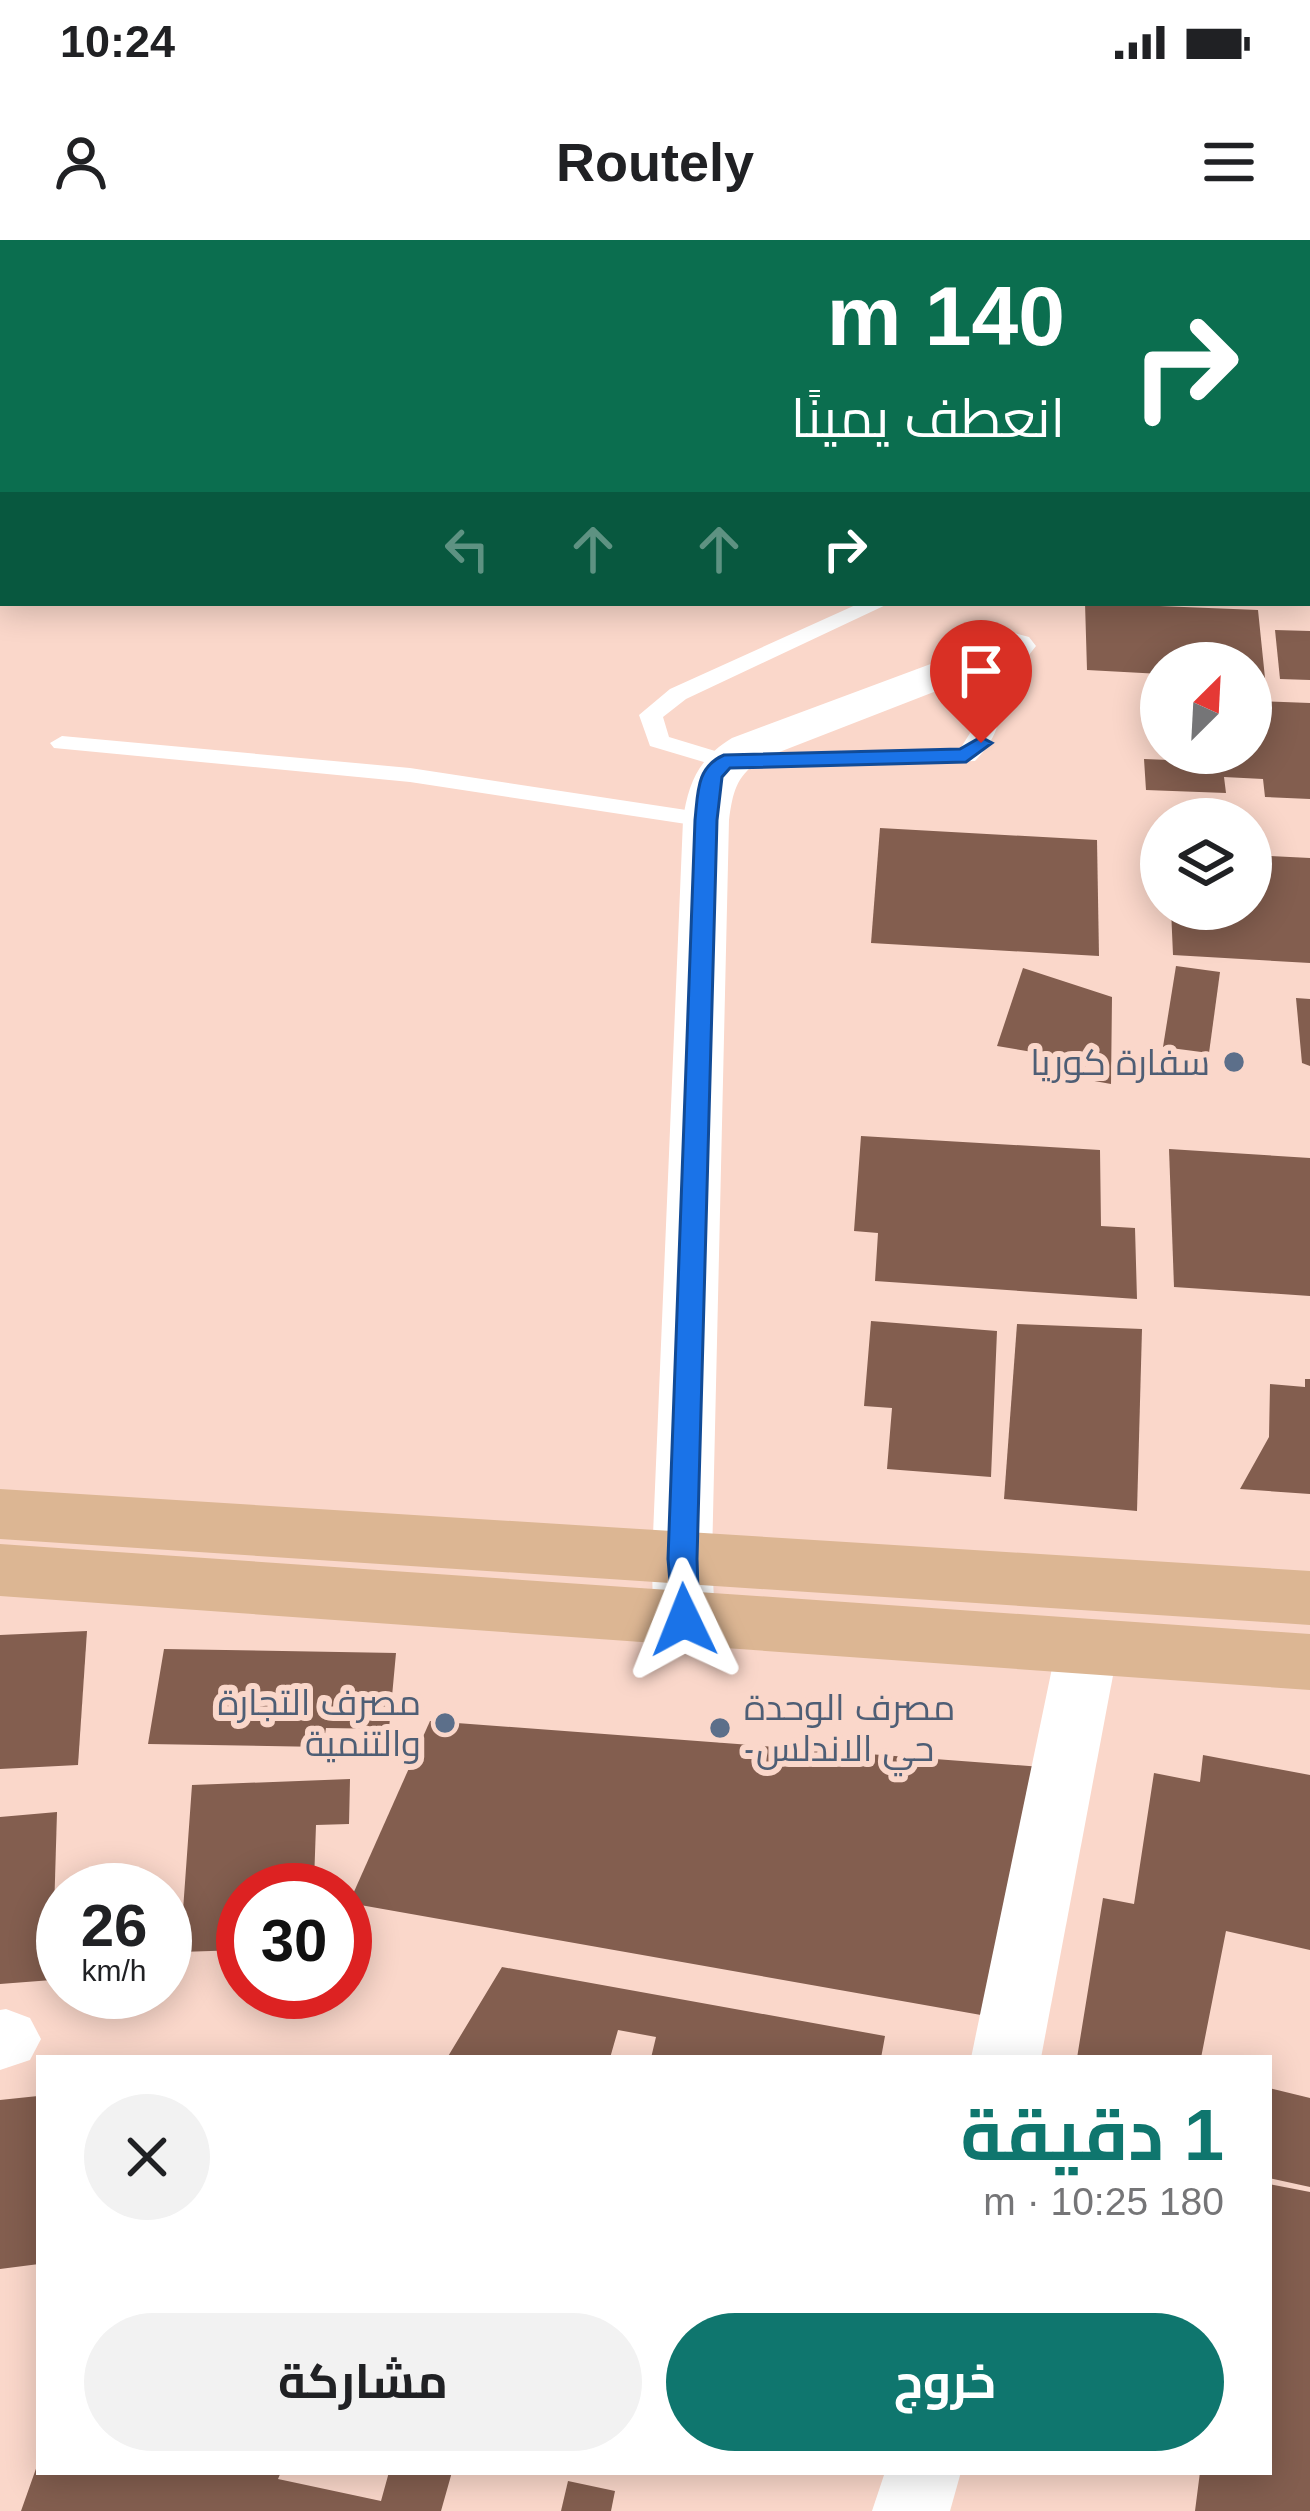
<!DOCTYPE html>
<html lang="ar">
<meta charset="utf-8">
<style>
:root{--surface:#fff;--page:#f2f2f2;--text:#202124;--muted:#757577;--accent:#0f766e}
body{margin:0;font-family:Arial,Cairo,sans-serif;background:var(--page);color:var(--text);direction:rtl;height:100vh;display:flex;flex-direction:column;font-size:45px;white-space:nowrap}
*{box-sizing:border-box;margin:0}
p{font-size:39px;color:var(--muted)}
.icon{flex:none;width:66px;height:66px;fill:none;stroke:currentColor;stroke-width:2;stroke-linecap:round;stroke-linejoin:round}
.map{position:relative;flex:1;overflow:hidden;direction:ltr}
.sheet{position:absolute;left:36px;top:1815px;width:1236px;height:420px;display:flex;flex-direction:column;background:var(--surface);border-radius:0px;box-shadow:0 6px 30px #0003;direction:rtl}
.sheet>*{flex:none}
.banner{position:absolute;left:0px;top:0px;width:1311px;height:366px;box-shadow:0 6px 30px #0003;direction:rtl;background:#0b6e4f;color:#fff;overflow:hidden}
.needle{width:78px;rotate:24deg}
.buttons{position:absolute;left:1140px;top:402px;display:grid;gap:24px}
.buttons a{display:grid;place-items:center;width:132px;height:132px;border-radius:50%;background:var(--surface);box-shadow:0 6px 30px #0003;font-size:60px}
.speed{position:absolute;left:36px;top:1623px;display:flex;gap:24px;font-size:60px;font-weight:700;text-align:center}
.speed>*{display:grid;place-content:center;width:156px;height:156px;border-radius:50%;background:var(--surface);box-shadow:0 6px 30px #0003;line-height:1}
.speed small{font-size:30px;font-weight:400}
.speed .limit{border:18px solid #d22;background:#fff;color:#111}
.pin{position:absolute;display:grid;place-items:center;width:102px;height:102px;color:#fff;margin:-123px -51px;border-radius:50% 50% 50% 0;rotate:-45deg;box-shadow:0 0 12px #0007}
.pin .icon{rotate:45deg}
.me{position:absolute;width:132px;margin:-66px;rotate:358deg;stroke-linejoin:round;filter:drop-shadow(0 0 9px #0008)}
.turn{display:flex;align-items:center;gap:42px;height:252px;padding:0 48px;font-size:54px}
.turn .icon{width:156px;height:156px;stroke-width:2.5}
.turn b{display:block;font-size:84px;line-height:102px}
.lanes{display:flex;align-items:center;height:114px;padding:0 48px;background:#0003;justify-content:center;gap:60px;direction:ltr}
.lanes .off{opacity:.35}
.round{display:grid;place-items:center;flex:none;width:126px;height:126px;border-radius:63px;background:var(--page)}
.summary{display:flex;align-items:center;justify-content:space-between;height:204px;padding:0 48px}
h1{font-size:72px;font-weight:700;line-height:90px;color:var(--accent)}
.action{display:flex;gap:24px;margin-top:auto;padding:24px 48px}
.action a{flex:1;height:138px;border-radius:72px;background:var(--accent);color:#fff;font-size:48px;font-weight:700;line-height:138px;text-align:center}
.action a+a{background:var(--page);color:var(--text)}
.status{display:flex;justify-content:space-between;align-items:center;height:84px;padding:0 60px;background:var(--surface);direction:ltr}
.status svg{height:33px;fill:currentColor}
header{display:flex;justify-content:space-between;align-items:center;height:156px;padding:0 48px;background:var(--surface);font-size:54px;font-weight:700}
.map>svg:first-child{display:block}
.water{fill:#a6c9e5}
.building{fill:#835e4f}
.lines{fill:none;stroke-linecap:round;stroke-linejoin:round}
.service{fill:#fff;fill-rule:evenodd}
.minor{fill:#fff;fill-rule:evenodd}
.primary{fill:#dcb693;fill-rule:evenodd}
.route{fill:#1a73e8;stroke:#114b97;stroke-width:3}
.service-dot{fill:#5c6f8a;stroke:#fad7ca;stroke-width:4.5}
.labels{text-anchor:middle;stroke-width:12;stroke-linejoin:round;paint-order:stroke}
.service-label{font-size:36px;fill:#4e5e75;stroke:#fad7ca;text-anchor:end}
</style>
<div class="status"><b>10:24</b><svg viewBox="0 0 49 12"><path d="M0 12V9h3v3zM5 12V6h3v6zM10 12V3h3v9zM15 12V0h3v12zM26 1h20v11H26zM47 4h2v5h-2z"/></svg></div>
<header><svg class="icon" aria-label="menu" viewBox="0 0 24 24"><path d="M4 6h16M4 12h16M4 18h16"/></svg>Routely<svg class="icon" aria-label="person" viewBox="0 0 24 24"><circle cx="12" cy="8" r="4"/><path d="M4 21q1-7 8-7t8 7"/></svg></header>
<div class="map">
<svg width="1310" height="2271" viewBox="0 0 1310 2271">
<rect width="100%" height="100%" fill="#fad7ca"/>
<!-- water -->
<path class="water" d="M 0,0 L 1310,0 L 1310,156 L 1308,3 L 3,3 L 3,257 Z"/>
<!-- building -->
<g class="building">
<path d="M 1085,363 L 1258,370 L 1265,438 L 1251,438 L 1251,423 L 1161,423 L 1161,434 L 1087,430 Z"/>
<path d="M 1275,390 L 1310,391 L 1310,440 L 1280,439 Z"/>
<path d="M 1259,461 L 1310,463 L 1310,559 L 1265,557 L 1263,539 L 1224,537 L 1226,553 L 1146,550 L 1144,519 L 1169,520 L 1168,513 L 1251,513 L 1251,476 L 1261,476 Z"/>
<path d="M 880,588 L 1097,600 L 1099,716 L 871,703 Z"/>
<path d="M 1251,615 L 1310,618 L 1310,723 L 1173,715 L 1171,669 L 1251,669 Z"/>
<path d="M 1176,726 L 1220,732 L 1209,813 L 1163,807 Z"/>
<path d="M 1023,728 L 1112,757 L 1111,844 L 1050,833 L 1056,816 L 997,806 Z"/>
<path d="M 1296,758 L 1310,759 L 1310,826 L 1302,823 Z"/>
<path d="M 861,896 L 1100,910 L 1101,986 L 1135,988 L 1137,1059 L 875,1041 L 878,993 L 854,991 Z"/>
<path d="M 1169,909 L 1310,918 L 1310,1056 L 1174,1047 Z"/>
<path d="M 871,1081 L 997,1091 L 991,1237 L 887,1229 L 892,1168 L 864,1166 Z"/>
<path d="M 1017,1084 L 1142,1089 L 1137,1271 L 1004,1259 Z"/>
<path d="M 1305,1139 L 1310,1139 L 1310,1254 L 1240,1249 L 1269,1197 L 1270,1144 L 1305,1147 Z"/>
<path d="M 87,1391 L 78,1525 L 0,1529 L 0,1395 Z"/>
<path d="M 164,1409 L 396,1413 L 389,1489 L 326,1488 L 323,1507 L 148,1504 Z"/>
<path d="M 430,1481 L 1042,1527 L 981,1775 L 349,1663 Z"/>
<path d="M 1203,1515 L 1310,1535 L 1310,1710 L 1226,1691 L 1201,1818 L 1077,1818 L 1103,1658 L 1134,1664 L 1154,1533 L 1200,1542 Z"/>
<path d="M 350,1539 L 349,1584 L 316,1585 L 314,1642 L 275,1643 L 275,1650 L 243,1650 L 241,1710 L 180,1712 L 192,1545 Z"/>
<path d="M 57,1572 L 52,1740 L 0,1744 L 0,1577 Z"/>
<path d="M 502,1727 L 885,1796 L 881,1818 L 651,1818 L 656,1797 L 618,1790 L 610,1818 L 447,1818 Z"/>
<path d="M 1269,1848 L 1310,1858 L 1310,1947 L 1269,1938 Z"/>
<path d="M 38,1856 L 39,2024 L 0,2029 L 0,1860 Z"/>
<path d="M 1269,1944 L 1310,1952 L 1310,2271 L 1195,2271 L 1200,2232 L 1269,2232 Z"/>
<path d="M 38,2223 L 39,2232 L 281,2232 L 278,2239 L 381,2261 L 389,2232 L 452,2232 L 441,2271 L 21,2271 Z"/>
<path d="M 568,2241 L 615,2251 L 611,2271 L 561,2271 Z"/>
</g>
<g class="lines">
<!-- service -->
<g class="service">
<rect x="1308" y="285" width="2" height="14"/>
<path d="M 1308,324 L 1310,325 L 1310,339 L 1308,338 Z"/>
<path d="M 860,363 L 890,363 L 686,459 L 663,477 L 669,497 L 725,514 L 960,509 L 977,482 L 975,416 L 987,409 L 999,416 C 1003,459 1007,489 975,521 L 724,528 L 650,506 L 639,475 L 670,449 Z"/>
<path d="M 62,496 L 410,528 L 706,573 L 718,580 L 706,587 L 410,542 L 54,508 L 50,503 Z"/>
</g>
<!-- minor -->
<g class="minor">
<path d="M 1014,393 L 1029,397 L 1036,406 L 1029,415 L 764,518 C 737,534 733,550 729,580 L 712,1319 L 715,1380 L 706,1397 L 684,1403 L 662,1397 L 653,1380 L 652,1319 L 683,580 C 688,543 699,518 732,498 Z"/>
<path d="M 1087,1385 L 1109,1392 L 1118,1409 L 1041,1818 L 971,1818 L 1056,1409 L 1065,1392 Z"/>
<path d="M 6,1769 L 30,1778 L 41,1799 L 30,1820 L 0,1830 L 0,1770 Z"/>
<path d="M 885,2232 L 961,2232 L 950,2271 L 872,2271 Z"/>
</g>
<!-- primary -->
<g class="primary">
<path d="M 0,1249 L 1310,1331 L 1310,1385 L 0,1299 Z"/>
<path d="M 0,1304 L 1310,1394 L 1310,1450 L 0,1356 Z"/>
</g>
</g>
<!-- route -->
<path class="route" d="M 981,497 L 992,503 L 966,522 L 730,528 L 722,537 L 717,580 L 697,1319 L 699,1380 L 695,1388 L 674,1388 L 668,1319 L 695,580 C 698,553 696,527 724,515 L 960,509 Z"/>
<!-- markers -->
<g class="service-dot">
<circle cx="1234" cy="822" r="12"/>
<circle cx="445" cy="1483" r="12"/>
<circle cx="720" cy="1488" r="12"/>
</g>
<g class="labels">
<!-- service labels -->
<g class="service-label">
<text x="1210" y="835">سفارة كوريا</text>
<text x="421" y="1475">مصرف التجارة<tspan x="421" dy="41">والتنمية</tspan></text>
<text x="744" y="1480" text-anchor="start">مصرف الوحدة<tspan x="744" dy="41">-حي الاندلس</tspan></text>
</g>
</g>
</svg>
<div class="buttons">
<a><svg class="needle" viewBox="-14 -14 28 28"><path d="M0-13l5 13h-10z" fill="#e53935"/><path d="M0 13l5-13h-10z" fill="#757577"/></svg></a>
<a><svg class="icon" aria-label="layers" viewBox="0 0 24 24"><path d="M12 4l9 5-9 5-9-5zM3 14l9 5 9-5"/></svg></a>
</div>
<div class="speed"><div>26<small>km/h</small></div><div class="limit">30</div></div>
<div class="pin" style="left:981px;top:503px;background:#d93025"><svg class="icon" aria-label="arrive" viewBox="0 0 24 24"><path d="M6 21V4h12l-3 4 3 4H6"/></svg></div>
<svg class="me" style="left:684px;top:1380px" viewBox="-20 -20 40 40"><path d="M0-17L14 15 0 8-14 15z" fill="#1a73e8" stroke="#fff" stroke-width="4"/></svg>
<div class="banner">
<div class="turn"><svg class="icon" aria-label="right" viewBox="0 0 24 24"><path d="M7 20v-9h11M14 6l5 5-5 5"/></svg><div><b>140 m</b>انعطف يمينًا</div></div>
<div class="lanes"><svg class="icon off" aria-label="left" viewBox="0 0 24 24"><path d="M17 20v-9H6M10 6l-5 5 5 5"/></svg><svg class="icon off" aria-label="ahead" viewBox="0 0 24 24"><path d="M12 20V5M6 11l6-6 6 6"/></svg><svg class="icon off" aria-label="ahead" viewBox="0 0 24 24"><path d="M12 20V5M6 11l6-6 6 6"/></svg><svg class="icon" aria-label="right" viewBox="0 0 24 24"><path d="M7 20v-9h11M14 6l5 5-5 5"/></svg></div>
</div>
<section class="sheet">
<div class="summary"><div><h1>1 دقيقة</h1><p>180 m · 10:25</p></div><a class="round"><svg class="icon" aria-label="close" viewBox="0 0 24 24"><path d="M6 6l12 12M18 6L6 18"/></svg></a></div>
<div class="action"><a>خروج</a><a>مشاركة</a></div>
</section>
</div>
